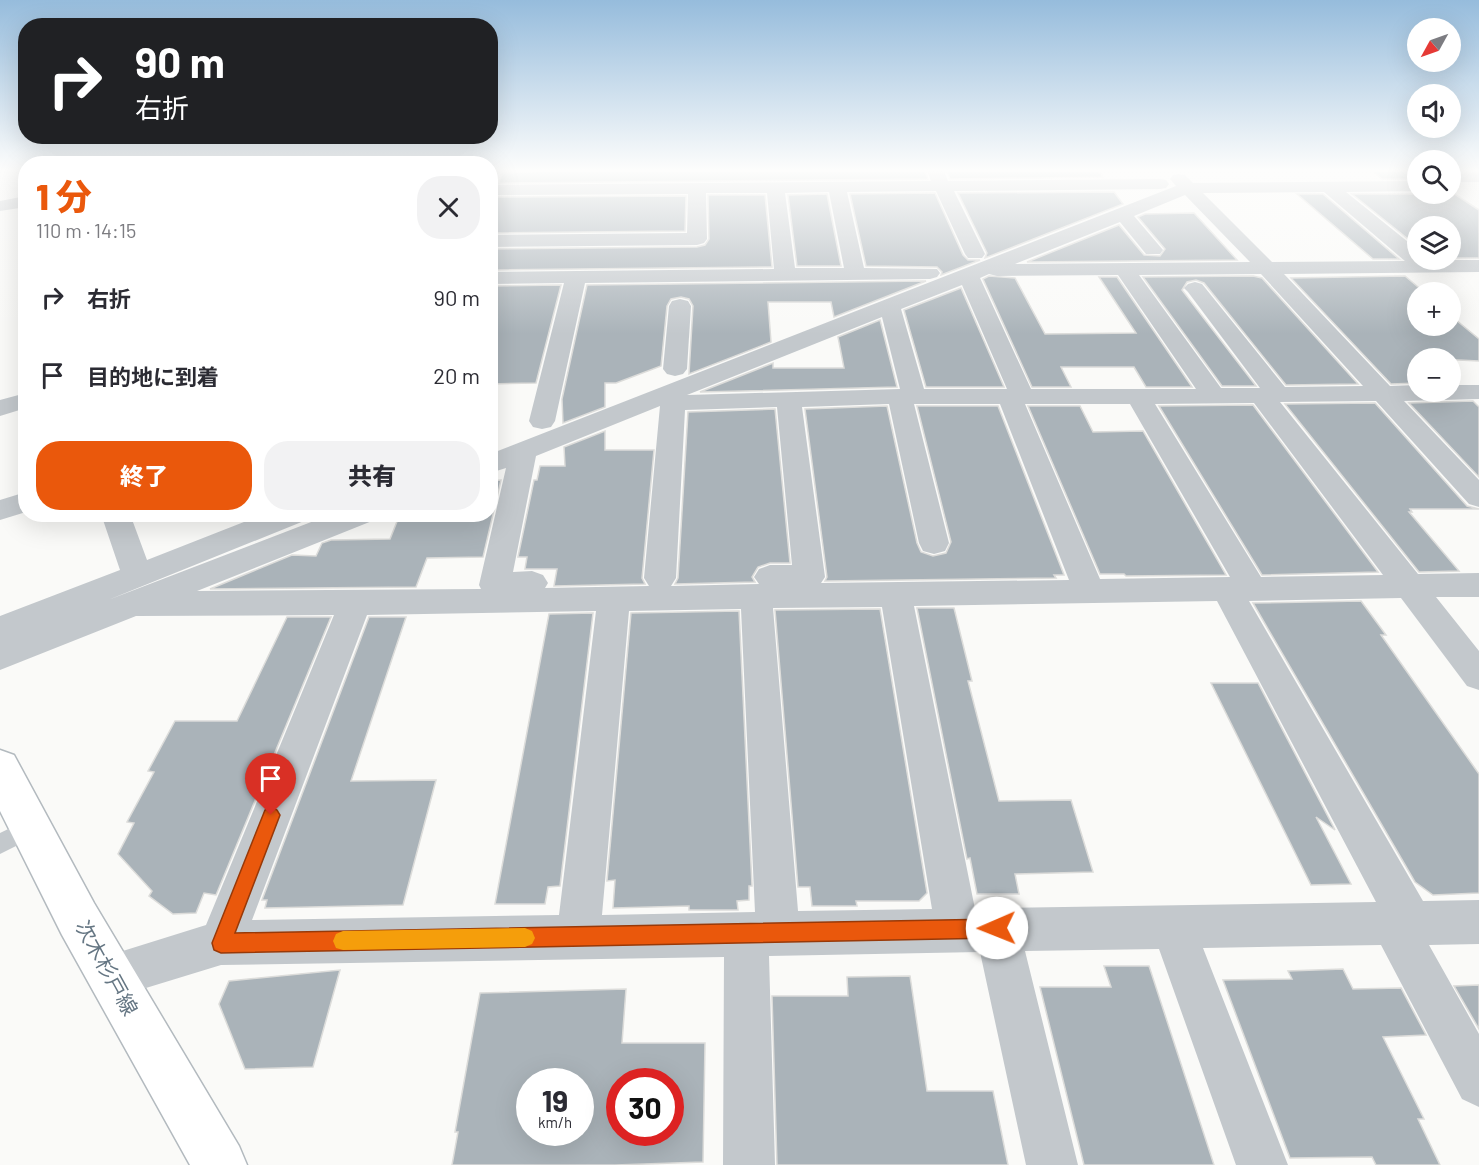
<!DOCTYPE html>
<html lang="ja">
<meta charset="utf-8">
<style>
:root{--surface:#fff;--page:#f2f2f3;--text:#2b2b33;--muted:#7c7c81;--accent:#ea580c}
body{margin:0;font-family:Barlow,"Noto Sans JP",sans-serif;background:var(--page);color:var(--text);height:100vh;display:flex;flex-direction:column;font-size:22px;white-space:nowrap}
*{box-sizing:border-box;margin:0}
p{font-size:20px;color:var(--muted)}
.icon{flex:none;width:33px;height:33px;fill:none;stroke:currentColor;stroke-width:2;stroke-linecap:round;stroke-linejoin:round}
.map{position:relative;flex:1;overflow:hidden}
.side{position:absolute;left:18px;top:156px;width:480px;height:366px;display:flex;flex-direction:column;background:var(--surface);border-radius:24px;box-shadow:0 6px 24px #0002}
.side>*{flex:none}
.guide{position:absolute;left:18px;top:18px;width:480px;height:126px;border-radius:24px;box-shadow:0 6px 24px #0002;background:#202124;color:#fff;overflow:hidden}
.needle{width:39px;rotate:230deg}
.controls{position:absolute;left:1407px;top:18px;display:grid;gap:12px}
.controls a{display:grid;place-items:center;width:54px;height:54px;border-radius:50%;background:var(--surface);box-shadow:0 6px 24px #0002;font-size:30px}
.speed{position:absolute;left:516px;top:1068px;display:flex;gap:12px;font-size:30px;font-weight:700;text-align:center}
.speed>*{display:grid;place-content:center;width:78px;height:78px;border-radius:50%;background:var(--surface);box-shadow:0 6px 24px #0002;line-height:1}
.speed small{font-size:15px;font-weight:400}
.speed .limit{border:9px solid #d22;background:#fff;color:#111}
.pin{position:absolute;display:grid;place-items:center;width:51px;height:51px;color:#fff;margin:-62px -26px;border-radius:50% 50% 50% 0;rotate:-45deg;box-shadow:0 0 6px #0007}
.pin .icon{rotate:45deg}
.me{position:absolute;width:66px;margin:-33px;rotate:269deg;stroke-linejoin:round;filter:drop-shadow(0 0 4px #0008)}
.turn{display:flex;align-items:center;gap:21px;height:126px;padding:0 18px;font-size:27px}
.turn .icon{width:78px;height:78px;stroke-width:2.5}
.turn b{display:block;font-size:42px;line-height:51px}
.round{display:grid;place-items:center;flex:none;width:63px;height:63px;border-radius:24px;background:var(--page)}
.overview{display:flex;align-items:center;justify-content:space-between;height:102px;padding:0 18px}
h1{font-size:36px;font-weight:800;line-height:45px;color:var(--accent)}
.primary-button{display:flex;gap:12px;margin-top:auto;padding:12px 18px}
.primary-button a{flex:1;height:69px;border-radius:24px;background:var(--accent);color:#fff;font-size:24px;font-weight:800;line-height:69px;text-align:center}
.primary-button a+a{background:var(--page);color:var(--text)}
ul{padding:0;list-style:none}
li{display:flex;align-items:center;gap:18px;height:78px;padding:0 18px}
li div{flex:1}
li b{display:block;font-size:22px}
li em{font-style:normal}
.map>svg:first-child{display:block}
.building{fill:#aab3b9;stroke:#dcdcda;stroke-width:1.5;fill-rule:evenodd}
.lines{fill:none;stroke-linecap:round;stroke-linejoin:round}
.secondary-casing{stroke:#b3babf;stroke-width:3}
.lane{fill:#c3c8cc;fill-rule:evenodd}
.street{fill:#c3c8cc;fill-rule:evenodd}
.secondary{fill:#fff;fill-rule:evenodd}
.route{fill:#ea580c;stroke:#983908;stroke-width:1.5}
.slow{fill:#f59e0b}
.labels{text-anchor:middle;stroke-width:6;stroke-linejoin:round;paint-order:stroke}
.near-street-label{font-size:21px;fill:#657683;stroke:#fff}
</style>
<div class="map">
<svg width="1479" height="1165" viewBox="0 0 1479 1165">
<rect width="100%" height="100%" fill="#fafaf8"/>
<!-- building -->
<g class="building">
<path d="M 543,171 L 925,171 L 928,179 L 499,183 L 502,173 Z"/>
<path d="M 947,171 L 1099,171 L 1103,177 L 950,179 Z"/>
<path d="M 1372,171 L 1418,171 L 1418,179 L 1382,179 Z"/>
<path d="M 1450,191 L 1479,210 L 1479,258 L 1450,258 L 1450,226 L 1418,226 L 1418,247 L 1352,194 L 1450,194 Z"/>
<path d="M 1114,192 L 1123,204 L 985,258 L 987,253 L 958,193 Z"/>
<path d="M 935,193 L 963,255 L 968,260 L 980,260 L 941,275 L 942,272 L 937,267 L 866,266 L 850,194 Z"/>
<path d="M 827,194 L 841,266 L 797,266 L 788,195 Z"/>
<path d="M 1297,194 L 1323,194 L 1399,259 L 1373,259 Z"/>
<path d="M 708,195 L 765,195 L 772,267 L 490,270 L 490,249 L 697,247 L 705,245 L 709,239 Z"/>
<path d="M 686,196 L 685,231 L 490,233 L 490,207 L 494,197 Z"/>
<path d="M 1194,213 L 1237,260 L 1027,262 L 1119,225 L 1144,255 L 1160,256 L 1165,249 L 1138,217 L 1145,214 Z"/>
<path d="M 989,276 L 1015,278 L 1045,334 L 1136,333 L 1099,277 L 1117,277 L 1192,387 L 1146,387 L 1134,367 L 1061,367 L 1071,387 L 1032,387 L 983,279 Z"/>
<path d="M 1253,276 L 1262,278 L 1358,384 L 1286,385 L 1204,283 L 1196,280 L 1187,282 L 1182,290 L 1256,386 L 1222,386 L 1143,277 Z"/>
<path d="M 1405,276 L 1424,292 L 1418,292 L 1418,326 L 1450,326 L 1450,315 L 1479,339 L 1479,361 L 1418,358 L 1418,383 L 1391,384 L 1291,278 Z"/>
<path d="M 926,281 L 834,317 L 831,302 L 768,302 L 771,342 L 689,374 L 693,306 L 689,299 L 681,297 L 671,299 L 667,306 L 661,366 L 616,383 L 605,383 L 605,407 L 563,423 L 562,399 L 587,285 Z"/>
<path d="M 561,285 L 536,383 L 490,384 L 490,286 Z"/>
<path d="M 961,288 L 1004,387 L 926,387 L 904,310 Z"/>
<path d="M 880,320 L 897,387 L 700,392 L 773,363 L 773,368 L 844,368 L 838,337 Z"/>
<path d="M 1473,401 L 1479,407 L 1479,477 L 1409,403 Z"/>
<path d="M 1375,403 L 1467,506 L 1479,509 L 1410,509 L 1412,512 L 1409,512 L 1459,571 L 1419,572 L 1285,404 Z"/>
<path d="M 1253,405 L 1378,572 L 1262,575 L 1159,406 Z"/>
<path d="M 887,406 L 917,543 L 921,552 L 933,556 L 946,553 L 951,542 L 917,406 L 998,406 L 1064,575 L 1054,575 L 1056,578 L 825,581 L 827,577 L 805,409 Z"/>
<path d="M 1028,406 L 1080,406 L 1093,432 L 1143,431 L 1226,575 L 1126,576 L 1124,574 L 1100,574 Z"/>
<path d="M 775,409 L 790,563 L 770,563 L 758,567 L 752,577 L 755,582 L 675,584 L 678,578 L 688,412 Z"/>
<path d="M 605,431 L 605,450 L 654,450 L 642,578 L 645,584 L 554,586 L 557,569 L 525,569 L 527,557 L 518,557 L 534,480 L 537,480 L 540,466 L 565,466 L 564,447 Z"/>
<path d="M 501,480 L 483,557 L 427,558 L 416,587 L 210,589 L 292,555 L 316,556 L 322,543 L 331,540 L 390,539 L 400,514 L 490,514 L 490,481 Z"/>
<path d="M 1361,601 L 1386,635 L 1381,635 L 1479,774 L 1479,893 L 1433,895 L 1415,882 L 1253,603 Z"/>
<path d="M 917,608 L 954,608 L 972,681 L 968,681 L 999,801 L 1071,800 L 1093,872 L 1015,874 L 1019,894 L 977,894 L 970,858 L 967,859 Z"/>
<path d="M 880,609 L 927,893 L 919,901 L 856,901 L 857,906 L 812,906 L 810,887 L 798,887 L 775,610 Z"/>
<path d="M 739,611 L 752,886 L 749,886 L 749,900 L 737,901 L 738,910 L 689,910 L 689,906 L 613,908 L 615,880 L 607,881 L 631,613 Z"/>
<path d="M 593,613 L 560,886 L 548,887 L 545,904 L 495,904 L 549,614 Z"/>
<path d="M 287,617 L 331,617 L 216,895 L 204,893 L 196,913 L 173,914 L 149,896 L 152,891 L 118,854 L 134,823 L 127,822 L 154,772 L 148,771 L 175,721 L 237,721 Z"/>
<path d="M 369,617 L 406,617 L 351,781 L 436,780 L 403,905 L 265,908 L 267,900 L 262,900 Z"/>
<path d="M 1211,683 L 1258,683 L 1335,830 L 1316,817 L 1351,884 L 1311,885 Z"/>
<path d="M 1104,966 L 1149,966 L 1214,1165 L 1084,1165 L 1040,987 L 1111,987 Z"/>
<path d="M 1343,969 L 1353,989 L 1401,988 L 1426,1035 L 1383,1037 L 1424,1119 L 1418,1119 L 1440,1165 L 1376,1165 L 1372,1157 L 1290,1158 L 1223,980 L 1292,979 L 1288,971 Z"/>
<path d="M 340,970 L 313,1067 L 245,1069 L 219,1004 L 229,981 Z"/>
<path d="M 910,976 L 927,1091 L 993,1091 L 1008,1165 L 777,1165 L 772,996 L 848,996 L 847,977 Z"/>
<path d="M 1479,985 L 1479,1029 L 1454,986 Z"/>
<path d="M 626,989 L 622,1043 L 705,1043 L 703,1162 L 615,1165 L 452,1165 L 458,1132 L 455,1132 L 480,993 ZM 530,1082 L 580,1082 L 580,1132 L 530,1132 ZM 620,1082 L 670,1082 L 670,1132 L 620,1132 Z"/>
</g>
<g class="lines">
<defs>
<path id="secondary" d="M 0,750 L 14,755 L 94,903 L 239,1146 L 247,1165 L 190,1165 L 62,935 L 0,811 Z"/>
</defs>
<!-- secondary casing -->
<use href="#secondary" class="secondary-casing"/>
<!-- lane -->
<path class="lane" d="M 29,819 L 36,822 L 40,829 L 36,836 L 0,854 L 0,833 Z"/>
<!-- street -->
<g class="street">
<path d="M 927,171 L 944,171 L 948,181 L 1160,179 L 1166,180 L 1169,184 L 1166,188 L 1160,189 L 954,191 L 985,254 L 982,258 L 968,258 L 965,254 L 936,191 L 847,192 L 864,268 L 937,269 L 940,273 L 937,277 L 930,279 L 585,283 L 555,421 L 551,427 L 542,429 L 533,427 L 529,421 L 564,283 L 490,284 L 490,272 L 774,269 L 767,193 L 706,193 L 707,239 L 704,243 L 697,245 L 490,247 L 490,235 L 687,233 L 688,194 L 490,195 L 490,185 L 931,181 ZM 829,192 L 844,268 L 795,268 L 785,193 Z"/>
<rect x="1450" y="172" width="29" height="10"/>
<path d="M 1179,174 L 1185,175 L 1193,183 L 1418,181 L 1418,191 L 1346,192 L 1418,250 L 1418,260 L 1479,260 L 1479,272 L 1284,274 L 1390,386 L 1418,385 L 1418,392 L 1450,392 L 1450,385 L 1479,385 L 1479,399 L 1404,401 L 1479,480 L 1479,507 L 1469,504 L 1376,401 L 1280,402 L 1418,574 L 1479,573 L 1479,597 L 1436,597 L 1479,651 L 1479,690 L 1467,686 L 1401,598 L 1249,601 L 1423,901 L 1479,900 L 1479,944 L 1429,945 L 1479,1034 L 1479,1107 L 1462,1099 L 1381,945 L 1203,948 L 1288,1165 L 1236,1165 L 1159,949 L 1025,951 L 1078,1165 L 1026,1165 L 980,952 L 769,956 L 775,1165 L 723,1165 L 724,957 L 221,965 L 110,999 L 94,992 L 87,976 L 94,960 L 206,925 L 334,615 L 136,616 L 0,670 L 0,616 L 120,570 L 101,514 L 130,514 L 147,560 L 264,514 L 308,514 L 304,521 L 108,600 L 332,514 L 376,514 L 372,521 L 197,591 L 481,589 L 479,585 L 506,468 L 490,473 L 490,454 L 1176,186 L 1170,179 L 1173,175 ZM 1324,192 L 1405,261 L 1272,262 L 1203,193 ZM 1185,195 L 1250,262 L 1015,264 L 1120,222 L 1146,254 L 1160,254 L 1163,250 L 1134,216 ZM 989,274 L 997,276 L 1118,275 L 1196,389 L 1031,389 L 980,278 ZM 1261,274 L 1363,386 L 1285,387 L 1202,284 L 1195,282 L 1188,284 L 1184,288 L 1188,292 L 1260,388 L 1221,388 L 1139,275 ZM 962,285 L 1007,389 L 924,389 L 901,309 ZM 882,317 L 900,389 L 687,395 ZM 1254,403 L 1383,575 L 1261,577 L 1155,404 ZM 889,404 L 919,543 L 923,551 L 934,554 L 945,551 L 949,543 L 914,404 L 1000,404 L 1069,580 L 821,583 L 825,577 L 802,407 ZM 1025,404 L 1130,404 L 1230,577 L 1100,579 ZM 660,406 L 644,578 L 649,586 L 545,588 L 548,583 L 543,575 L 532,571 L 513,572 L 536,456 ZM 777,407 L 792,565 L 770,565 L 759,569 L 754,577 L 759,584 L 671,586 L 676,578 L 685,410 ZM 1217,601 L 1376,902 L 1002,908 L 997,906 L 975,909 L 914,606 ZM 882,607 L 932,909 L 798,911 L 773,608 ZM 741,609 L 755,912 L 602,915 L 629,611 ZM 596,611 L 559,915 L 252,920 L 367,615 Z"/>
<path d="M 26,196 L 26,207 L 0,211 L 0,201 Z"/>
<path d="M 680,299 L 688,301 L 691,306 L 687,369 L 683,374 L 675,376 L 667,374 L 663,369 L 669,306 L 672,301 Z"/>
<path d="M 26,393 L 26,408 L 0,416 L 0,400 Z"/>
<path d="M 26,492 L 26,512 L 0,520 L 0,500 Z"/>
</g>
<!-- secondary -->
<use href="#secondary" class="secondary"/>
</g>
<!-- sky -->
<linearGradient id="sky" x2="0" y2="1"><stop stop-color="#96bcdc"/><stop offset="0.51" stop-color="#fdfdfc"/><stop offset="1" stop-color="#fdfdfc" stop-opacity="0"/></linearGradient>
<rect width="1479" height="334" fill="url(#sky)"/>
<!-- route -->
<path class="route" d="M 271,807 L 277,810 L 280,815 L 235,933 L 997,919 L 1004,922 L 1007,928 L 1004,935 L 997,938 L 221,953 L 214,950 L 212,943 L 263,815 L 265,810 Z"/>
<!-- slow -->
<path class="slow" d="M 525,928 L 532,931 L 535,938 L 532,944 L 525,947 L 343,950 L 336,948 L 333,941 L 336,934 L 343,931 Z"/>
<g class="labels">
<!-- near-street labels -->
<g class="near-street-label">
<text transform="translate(106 968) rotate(61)" y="7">次木杉戸線</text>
</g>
</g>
</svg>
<div class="controls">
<a><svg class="needle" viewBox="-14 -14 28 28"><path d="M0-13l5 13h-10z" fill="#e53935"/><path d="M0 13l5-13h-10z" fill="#7c7c81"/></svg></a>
<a><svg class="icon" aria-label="sound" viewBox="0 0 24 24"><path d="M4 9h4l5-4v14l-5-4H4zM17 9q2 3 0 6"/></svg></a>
<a><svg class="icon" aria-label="search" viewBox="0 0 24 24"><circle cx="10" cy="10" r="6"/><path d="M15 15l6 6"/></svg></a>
<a><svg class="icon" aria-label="layers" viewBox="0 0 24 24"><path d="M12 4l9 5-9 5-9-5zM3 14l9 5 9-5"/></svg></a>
<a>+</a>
<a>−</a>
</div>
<div class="speed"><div>19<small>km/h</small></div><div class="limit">30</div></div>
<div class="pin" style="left:271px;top:815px;background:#d93025"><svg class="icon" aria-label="arrive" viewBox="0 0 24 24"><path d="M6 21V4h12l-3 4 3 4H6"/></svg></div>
<svg class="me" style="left:997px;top:928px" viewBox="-20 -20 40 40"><circle r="19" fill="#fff"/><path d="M0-13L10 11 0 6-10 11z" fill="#ea580c"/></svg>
<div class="guide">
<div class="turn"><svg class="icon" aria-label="right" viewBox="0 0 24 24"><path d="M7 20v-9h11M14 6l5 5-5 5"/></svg><div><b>90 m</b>右折</div></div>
</div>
<section class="side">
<div class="overview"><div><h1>1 分</h1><p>110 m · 14:15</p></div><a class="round"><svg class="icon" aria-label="close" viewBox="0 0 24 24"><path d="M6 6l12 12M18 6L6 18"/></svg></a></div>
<ul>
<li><svg class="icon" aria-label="right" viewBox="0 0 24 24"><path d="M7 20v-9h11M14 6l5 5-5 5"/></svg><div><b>右折</b></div><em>90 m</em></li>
<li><svg class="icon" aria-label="arrive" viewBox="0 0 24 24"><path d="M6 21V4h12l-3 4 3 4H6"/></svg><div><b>目的地に到着</b></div><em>20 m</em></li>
</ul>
<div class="primary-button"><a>終了</a><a>共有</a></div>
</section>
</div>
